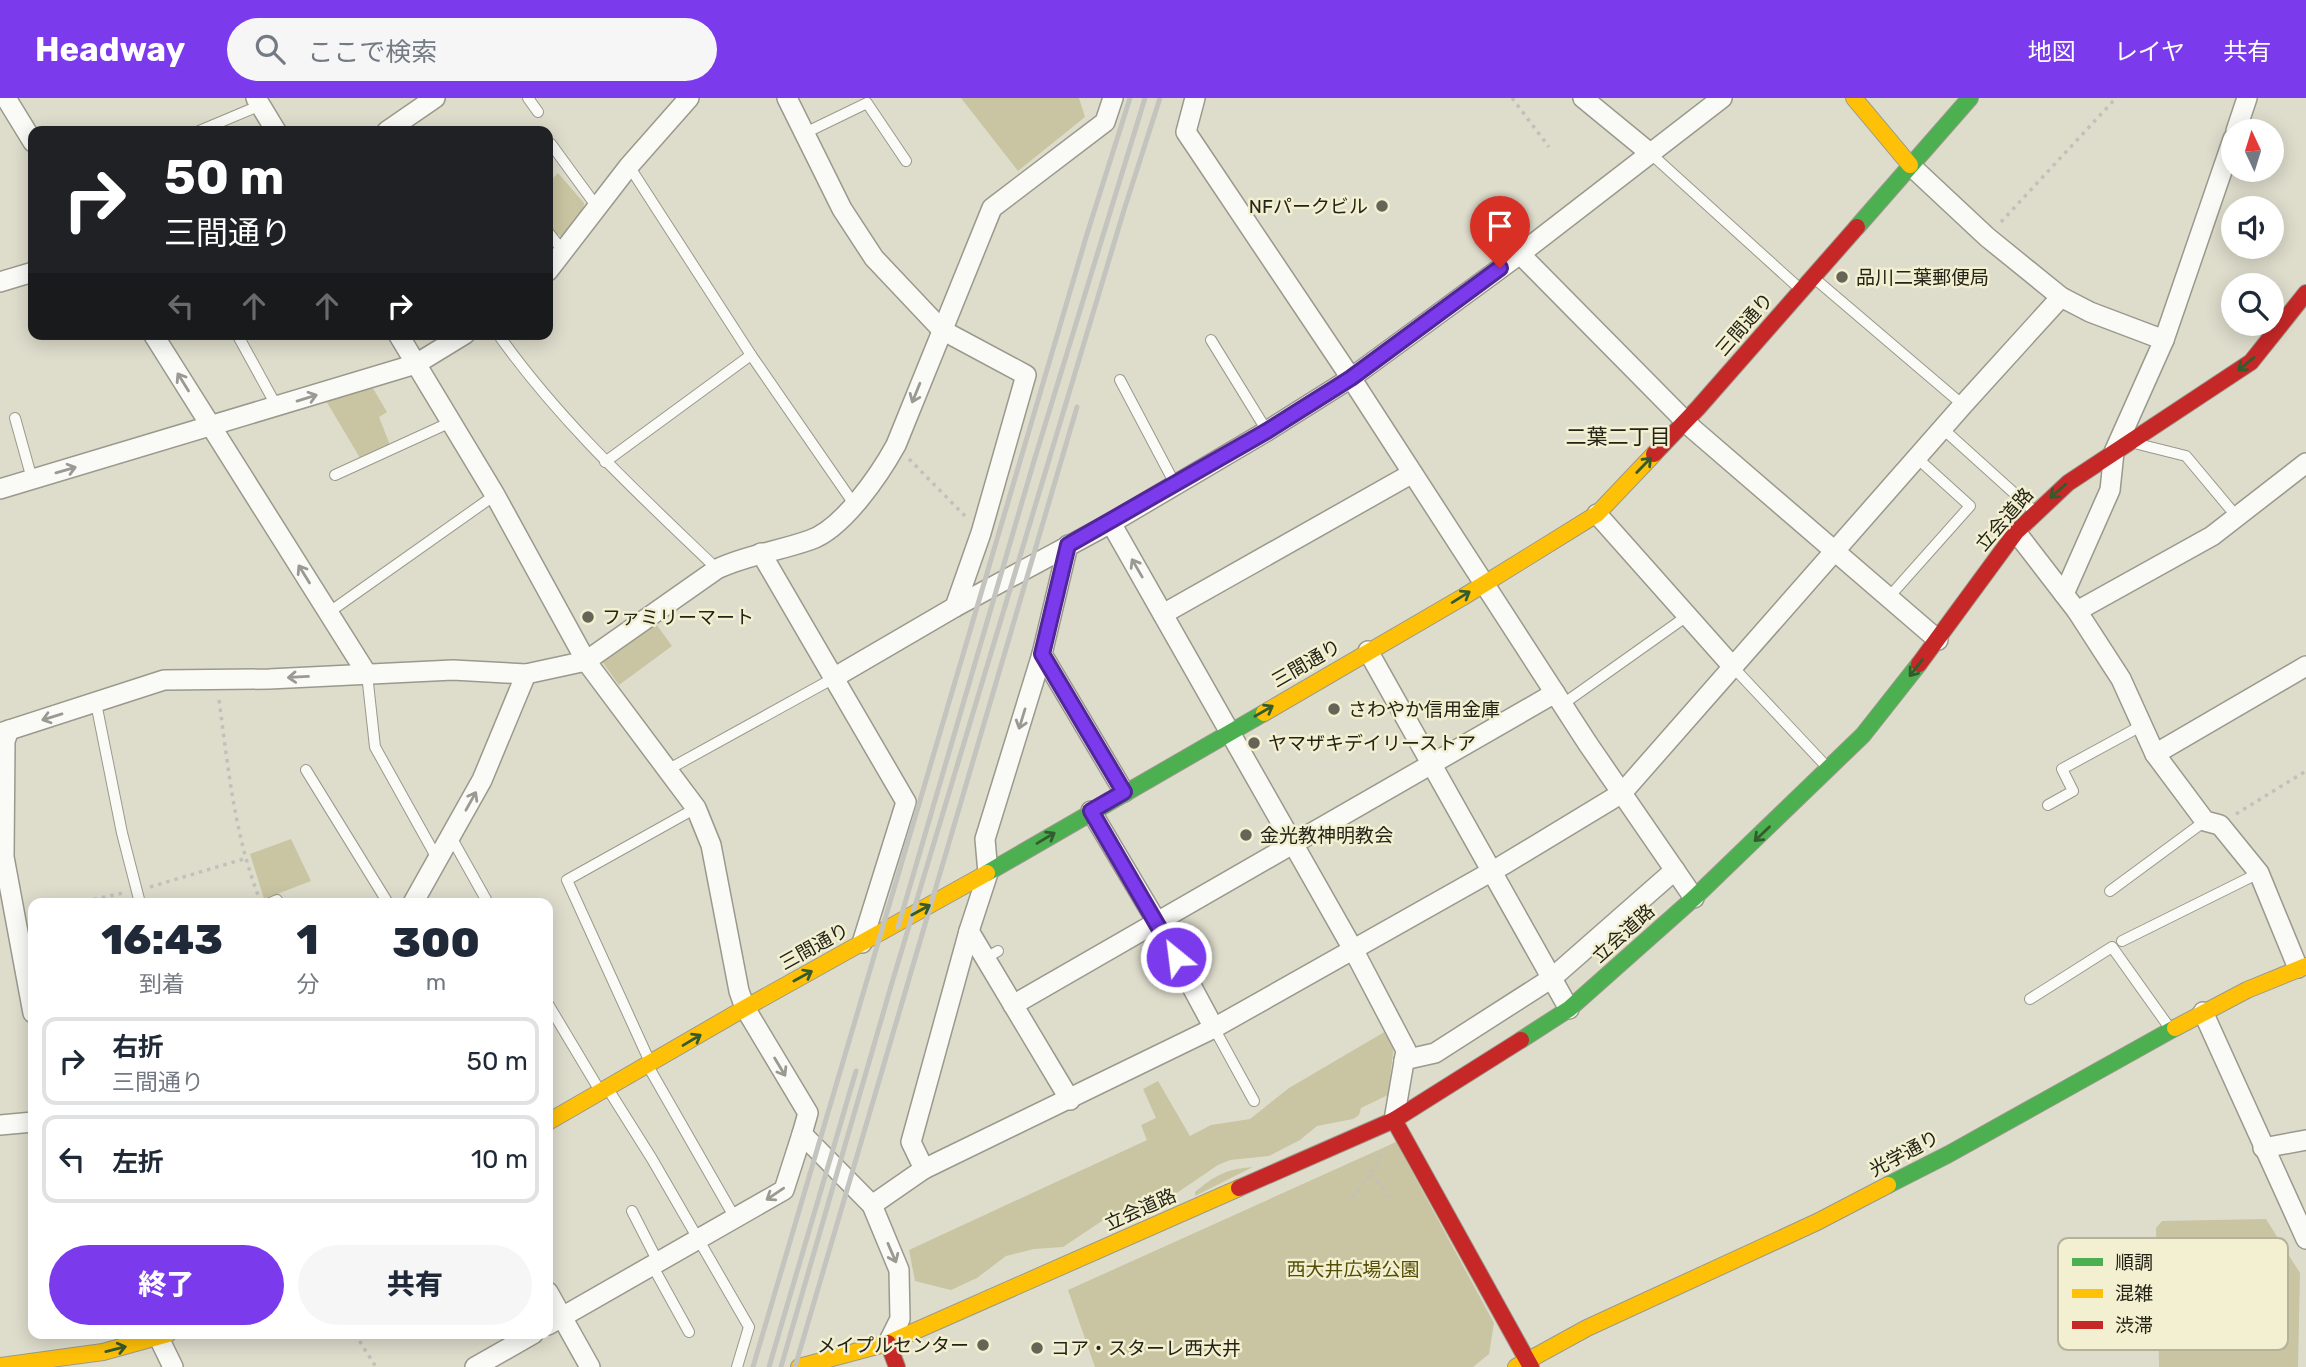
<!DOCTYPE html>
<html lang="ja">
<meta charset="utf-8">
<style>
:root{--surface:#fff;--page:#f6f6f7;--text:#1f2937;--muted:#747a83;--line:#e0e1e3;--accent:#7c3aed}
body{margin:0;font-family:Rubik,"Noto Sans JP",sans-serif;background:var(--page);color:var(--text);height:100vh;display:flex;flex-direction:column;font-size:26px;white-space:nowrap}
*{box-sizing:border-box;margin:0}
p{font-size:23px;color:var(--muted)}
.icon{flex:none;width:38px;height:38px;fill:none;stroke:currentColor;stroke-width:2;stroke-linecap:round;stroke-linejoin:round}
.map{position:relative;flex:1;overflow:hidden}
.details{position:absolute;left:28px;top:800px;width:525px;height:441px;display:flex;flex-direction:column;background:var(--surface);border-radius:14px;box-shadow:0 4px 18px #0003}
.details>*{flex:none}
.banner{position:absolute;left:28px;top:28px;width:525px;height:214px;border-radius:14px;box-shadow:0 4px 18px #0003;background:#202124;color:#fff;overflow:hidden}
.needle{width:46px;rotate:356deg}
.controls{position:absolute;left:2221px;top:21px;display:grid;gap:14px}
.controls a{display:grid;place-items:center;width:63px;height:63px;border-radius:50%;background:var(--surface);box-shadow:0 4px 18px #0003;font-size:35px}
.pin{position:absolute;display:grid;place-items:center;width:60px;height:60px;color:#fff;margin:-72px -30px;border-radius:50% 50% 50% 0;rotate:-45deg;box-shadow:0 0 7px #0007}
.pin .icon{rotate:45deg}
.me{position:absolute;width:77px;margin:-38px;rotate:331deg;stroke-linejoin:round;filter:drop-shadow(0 0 5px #0008)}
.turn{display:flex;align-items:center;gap:24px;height:147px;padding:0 21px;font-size:32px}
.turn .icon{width:91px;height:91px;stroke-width:2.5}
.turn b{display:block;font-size:49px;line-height:60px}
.lanes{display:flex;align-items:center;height:66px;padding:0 21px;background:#0003;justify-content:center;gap:35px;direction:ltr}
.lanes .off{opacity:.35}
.eta{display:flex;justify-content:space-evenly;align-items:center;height:119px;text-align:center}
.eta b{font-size:42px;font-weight:800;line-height:49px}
.action{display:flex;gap:14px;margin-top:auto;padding:14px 21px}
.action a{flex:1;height:80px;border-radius:42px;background:var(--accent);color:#fff;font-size:28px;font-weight:800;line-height:80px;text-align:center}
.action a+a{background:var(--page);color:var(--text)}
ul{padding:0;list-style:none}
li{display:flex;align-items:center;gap:21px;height:88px;margin:0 14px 10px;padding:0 7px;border:4px solid var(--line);border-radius:14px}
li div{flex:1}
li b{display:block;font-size:26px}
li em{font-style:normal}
header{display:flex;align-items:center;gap:42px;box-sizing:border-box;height:98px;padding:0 35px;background:var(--accent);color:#fff}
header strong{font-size:33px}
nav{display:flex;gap:38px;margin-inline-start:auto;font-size:24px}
.search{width:490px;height:63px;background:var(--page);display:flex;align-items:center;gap:18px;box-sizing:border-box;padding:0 24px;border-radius:38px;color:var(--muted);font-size:26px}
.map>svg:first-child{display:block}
.green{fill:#c9c5a2}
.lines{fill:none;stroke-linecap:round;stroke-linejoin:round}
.lane-casing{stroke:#9a998c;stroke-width:12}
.street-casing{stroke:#9a998c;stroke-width:22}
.fast-casing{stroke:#9a998c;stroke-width:18}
.slow-casing{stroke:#9a998c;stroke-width:18}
.jam-casing{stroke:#9a998c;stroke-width:18}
.path{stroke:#c1c1bb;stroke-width:3.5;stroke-dasharray:3.5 5;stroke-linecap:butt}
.lane{stroke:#fafaf7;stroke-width:10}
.street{stroke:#fafaf7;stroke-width:19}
.fast{stroke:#4caf50;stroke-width:16}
.slow{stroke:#ffc107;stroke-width:16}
.jam{stroke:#c62828;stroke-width:16}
.rail{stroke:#c4c4bf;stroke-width:5}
.oneway{stroke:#345b2e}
.oneway2{stroke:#9a9992}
.route-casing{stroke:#51269a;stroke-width:18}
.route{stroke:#7c3aed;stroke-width:12}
.poi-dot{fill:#656456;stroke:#f3f0d1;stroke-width:2.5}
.labels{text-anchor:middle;stroke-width:5;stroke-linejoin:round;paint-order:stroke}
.poi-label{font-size:19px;fill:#242317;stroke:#f3f0d1;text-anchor:start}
.street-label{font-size:19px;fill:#242317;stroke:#f3f0d1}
.park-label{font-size:19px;fill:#554d06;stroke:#f3f0d1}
.neighbourhood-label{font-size:21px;fill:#242317;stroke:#f3f0d1}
.key{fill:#f3f0d1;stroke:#b5b299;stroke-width:2}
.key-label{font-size:19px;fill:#242317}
</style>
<header>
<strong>Headway</strong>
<div class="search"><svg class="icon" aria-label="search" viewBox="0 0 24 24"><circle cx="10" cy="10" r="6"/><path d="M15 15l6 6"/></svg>ここで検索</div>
<nav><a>地図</a><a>レイヤ</a><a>共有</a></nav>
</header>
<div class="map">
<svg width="2306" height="1269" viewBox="0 0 2306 1269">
<rect width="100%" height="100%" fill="#deddcc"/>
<!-- green -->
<g class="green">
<path d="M 961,0 L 1079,0 L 1085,19 L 1018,73 Z"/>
<path d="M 558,75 L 584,105 L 583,118 L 565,140 C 540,130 548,108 548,85 Z"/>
<path d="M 371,287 L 387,314 L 379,319 L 390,347 L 360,360 L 325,301 Z"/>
<path d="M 654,523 L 672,548 L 619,587 L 601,562 Z"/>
<path d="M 291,741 L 311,783 L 264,801 L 250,756 Z"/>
<path d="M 1386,933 L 1394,947 L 1388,997 L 1361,1010 L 1359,1017 L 1353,1021 L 1317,1028 L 1300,1042 L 1269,1058 L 1230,1062 L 1218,1067 L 1171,1099 L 1102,1123 L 1063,1149 L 1034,1151 L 1006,1158 L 977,1180 L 951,1192 L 915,1183 L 909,1152 L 1147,1042 L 1141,1027 L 1156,1020 L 1143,991 L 1158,983 L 1190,1038 L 1211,1027 L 1250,1021 L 1289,990 Z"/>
<path d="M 1396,1044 L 1494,1225 L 1489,1256 L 1473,1269 L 1095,1269 L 1068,1192 Z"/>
<path d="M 1253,1069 L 1195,1098 L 1195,1094 C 1215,1077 1227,1071 1253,1069 Z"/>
<path d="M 2266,1121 L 2300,1175 L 2298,1269 L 2159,1269 L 2156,1130 L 2162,1123 Z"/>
</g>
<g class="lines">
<defs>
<g id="lane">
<path d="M 528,0 L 538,14"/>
<path d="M 199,33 L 261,7"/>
<path d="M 805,35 L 867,5 L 906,63"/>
<path d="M 551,46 L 597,109"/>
<path d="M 1650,55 L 1799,190"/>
<path d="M 629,68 L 751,257 L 854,406"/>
<path d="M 548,134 L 563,153"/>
<path d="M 1814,180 L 1963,307"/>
<path d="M 237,236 L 277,309"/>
<path d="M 498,236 C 560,324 640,397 717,471"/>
<path d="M 1211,242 L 1267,333"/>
<path d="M 1120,282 L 1175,386"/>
<path d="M 15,320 L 32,381"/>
<path d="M 1942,330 L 2035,414"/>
<path d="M 2138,346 L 2186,358 L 2237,419"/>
<path d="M 605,364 L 751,257"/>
<path d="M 335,377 L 451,324"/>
<path d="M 1889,499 L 1970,408 L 1917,360"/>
<path d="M 328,515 L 495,397"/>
<path d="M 1733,569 L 1826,668"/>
<path d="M 367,576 L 375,649 L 438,762"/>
<path d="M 96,605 L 122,735 L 140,805"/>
<path d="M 1563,606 L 1687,518"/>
<path d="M 669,671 L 834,580"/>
<path d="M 306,672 L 388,805"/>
<path d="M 2048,707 L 2073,693 L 2062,671 L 2141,628"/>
<path d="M 451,739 L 488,805"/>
<path d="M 2110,793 L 2205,723"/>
<path d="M 270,805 L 277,802 L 279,805"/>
<path d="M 2122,843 L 2259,775"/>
<path d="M 986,860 L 998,853"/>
<path d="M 2030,901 L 2112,849 L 2169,929"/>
<path d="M 548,906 L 600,993"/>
<path d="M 1214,930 L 1254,1003"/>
<path d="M 649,962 L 567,782 L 696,710"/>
<path d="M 648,968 L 735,1120"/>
<path d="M 608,991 L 652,1061 L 749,1229 L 737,1269"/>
<path d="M 632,1113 L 658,1164"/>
<path d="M 652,1167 L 689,1234"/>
</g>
<g id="street">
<path d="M 6,0 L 33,44"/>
<path d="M 256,0 L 276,33"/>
<path d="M 787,0 L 842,111 L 874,160 L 942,232 L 1026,277 L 981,435 L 955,509"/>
<path d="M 1195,0 L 1186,34 L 1351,280 L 1588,646 L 1694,800"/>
<path d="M 1583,0 L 1650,55"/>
<path d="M 387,33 L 435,0"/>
<path d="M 2236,33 L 2247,0"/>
<path d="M 1910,67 L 1987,139 L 2061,199 L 2090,214 L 2164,242"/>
<path d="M 1520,156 L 1693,331 L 1938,542"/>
<path d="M 548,173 L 629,68 L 689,0"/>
<path d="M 0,184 L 33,174"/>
<path d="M 153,236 L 367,576"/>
<path d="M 398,236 L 495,397 L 586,563 L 696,710 L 711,747 L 739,893 L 745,910 L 808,1015 L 802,1036 L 872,1107 L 899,1172 L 900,1221 L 888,1245"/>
<path d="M 0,391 L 416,266 L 465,236"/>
<path d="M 1597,416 L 1733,569"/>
<path d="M 1111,425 L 1354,853 L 1406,952 L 1394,1022"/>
<path d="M 2016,434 L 2077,513 L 2121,581 L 2155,656 L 2205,723 L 2220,727 L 2259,775 L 2298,870"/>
<path d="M 1068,447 L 1042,556 L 1124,694"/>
<path d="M 761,455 L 906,704 L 862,845"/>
<path d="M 2064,496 L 2110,392 L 2114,354 L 2164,242 L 2233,41"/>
<path d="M 2077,513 L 2212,438 L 2306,365"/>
<path d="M 1163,516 L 1411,376"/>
<path d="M 1368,553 L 1569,911"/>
<path d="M 835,579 L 955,509 L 1111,425 L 1267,333 L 1351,280 L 1520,156 L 1722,0"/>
<path d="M 9,632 L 5,643 L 4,759 L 33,915"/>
<path d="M 0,635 L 164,582 L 269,581 L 453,572 L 526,576 L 586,563 L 717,471 C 747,457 779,453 810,442 C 843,431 880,376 896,347 L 992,110 L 1105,24 L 1113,0"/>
<path d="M 2155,656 L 2306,568"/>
<path d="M 1091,713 L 1157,824 L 1214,930"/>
<path d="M 413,805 L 482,682 L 526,576"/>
<path d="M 969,833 L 1070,1002"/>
<path d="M 1013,907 L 1555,595"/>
<path d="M 2203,914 L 2306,1141"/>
<path d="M 1404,962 L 1435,955 L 1552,880 L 1675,772"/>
<path d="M 0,1027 L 33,1024"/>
<path d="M 2263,1050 L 2306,1042"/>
<path d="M 924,1071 L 1214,930 L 1503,767 L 1622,695 L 1963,307 L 2061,199"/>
<path d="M 872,1107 L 924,1071 L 911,1044 L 969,833 L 988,775 L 985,741 L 1042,556"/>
<path d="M 548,1194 L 590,1269"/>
<path d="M 548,1227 L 784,1092 L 802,1036"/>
<path d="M 157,1236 L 173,1269"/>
<path d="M 475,1269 L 533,1236"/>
</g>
<g id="fast">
<path d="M 1857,129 L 1970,0"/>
<path d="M 987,775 L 1264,615"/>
<path d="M 1521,942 L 1569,911 L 1694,800 L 1863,637 L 1919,566"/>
<path d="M 1888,1087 L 1949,1056 L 2175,930"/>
</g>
<g id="slow">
<path d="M 1854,0 L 1910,67"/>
<path d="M 1264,615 L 1463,499 L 1597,416 L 1654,356"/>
<path d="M 2175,930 L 2247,892 L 2306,868"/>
<path d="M 548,1024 L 745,910 L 987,775"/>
<path d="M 0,1268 L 103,1254 L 168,1236"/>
<path d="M 799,1269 L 888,1245 L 1239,1090"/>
<path d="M 1516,1269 L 1587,1230 L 1817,1124 L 1888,1087"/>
</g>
<g id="jam">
<path d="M 1654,356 L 1698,310 L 1857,129"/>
<path d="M 1919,566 L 2016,434 L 2068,385 L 2251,264 L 2306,195"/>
<path d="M 1394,1022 L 1531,1269"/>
<path d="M 1239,1090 L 1394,1022 L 1521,942"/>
<path d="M 888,1245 L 897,1269"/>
</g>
</defs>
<!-- lane casing -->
<use href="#lane" class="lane-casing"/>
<!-- street casing -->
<use href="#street" class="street-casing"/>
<!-- fast casing -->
<use href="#fast" class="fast-casing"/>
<!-- slow casing -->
<use href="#slow" class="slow-casing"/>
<!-- jam casing -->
<use href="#jam" class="jam-casing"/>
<!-- path -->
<g class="path">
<path d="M 1512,0 L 1549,49"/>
<path d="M 2001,124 L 2116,0"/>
<path d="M 909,361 L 965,418"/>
<path d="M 219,602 C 228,668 234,734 258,797"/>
<path d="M 2236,716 L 2306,673"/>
<path d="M 150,789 L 247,760"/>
<path d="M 77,805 L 123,795"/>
<path d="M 1380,1056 L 1381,1058 L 1369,1077 L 1381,1086 L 1389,1101"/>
<path d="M 1352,1100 L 1369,1077"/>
<path d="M 355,1236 L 376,1269"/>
</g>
<!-- lane -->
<use href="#lane" class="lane"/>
<!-- street -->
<use href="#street" class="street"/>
<!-- fast -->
<use href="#fast" class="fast"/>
<!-- slow -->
<use href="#slow" class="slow"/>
<!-- jam -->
<use href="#jam" class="jam"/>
<!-- rail -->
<g class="rail">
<path d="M 898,829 L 1034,363 L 1145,0"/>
<path d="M 753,1269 L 1087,136 L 1130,0"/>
<path d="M 769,1269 L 856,973"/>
<path d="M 781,1269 L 891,888 L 1124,112 L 1160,0"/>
<path d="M 795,1269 L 1077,309"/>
</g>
</g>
<!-- one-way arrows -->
<defs><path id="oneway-shaft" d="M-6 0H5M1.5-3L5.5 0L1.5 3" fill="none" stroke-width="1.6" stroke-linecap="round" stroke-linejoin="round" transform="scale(1.75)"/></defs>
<g class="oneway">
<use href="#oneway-shaft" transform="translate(2246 266) rotate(141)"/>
<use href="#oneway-shaft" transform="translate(1644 367) rotate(-46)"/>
<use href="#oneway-shaft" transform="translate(2058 393) rotate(138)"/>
<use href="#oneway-shaft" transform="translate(1461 499) rotate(-32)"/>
<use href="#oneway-shaft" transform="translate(1916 570) rotate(128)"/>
<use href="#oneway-shaft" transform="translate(1264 613) rotate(-30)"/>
<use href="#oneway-shaft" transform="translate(1762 736) rotate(136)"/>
<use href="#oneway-shaft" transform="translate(1046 740) rotate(-31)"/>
<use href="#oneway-shaft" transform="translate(921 812) rotate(-29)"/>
<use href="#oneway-shaft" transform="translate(803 878) rotate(-29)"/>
<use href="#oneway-shaft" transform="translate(692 942) rotate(-31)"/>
<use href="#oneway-shaft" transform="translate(116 1251) rotate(-14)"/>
</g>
<g class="oneway2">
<use href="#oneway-shaft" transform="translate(183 284) rotate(-122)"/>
<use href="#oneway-shaft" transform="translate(916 295) rotate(112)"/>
<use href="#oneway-shaft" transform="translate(307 300) rotate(-17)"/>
<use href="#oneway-shaft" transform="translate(66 372) rotate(-16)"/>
<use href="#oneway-shaft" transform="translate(1137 470) rotate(-120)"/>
<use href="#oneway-shaft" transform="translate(304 476) rotate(-122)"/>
<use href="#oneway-shaft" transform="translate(298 579) rotate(177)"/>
<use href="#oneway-shaft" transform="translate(52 619) rotate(163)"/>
<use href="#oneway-shaft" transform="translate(1022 621) rotate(107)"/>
<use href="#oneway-shaft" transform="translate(471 703) rotate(-61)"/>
<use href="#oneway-shaft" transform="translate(780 969) rotate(59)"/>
<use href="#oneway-shaft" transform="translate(775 1096) rotate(146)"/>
<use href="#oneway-shaft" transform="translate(892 1155) rotate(67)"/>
</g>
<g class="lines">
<defs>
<path id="route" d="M 1176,859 L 1091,713 L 1124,694 L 1042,556 L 1068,447 L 1267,333 L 1351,280 L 1500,170"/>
</defs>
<!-- route casing -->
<use href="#route" class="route-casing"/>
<!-- route -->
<use href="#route" class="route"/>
</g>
<!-- markers -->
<g class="poi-dot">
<circle cx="1382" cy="108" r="7"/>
<circle cx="1842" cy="179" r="7"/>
<circle cx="588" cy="519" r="7"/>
<circle cx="1334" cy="611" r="7"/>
<circle cx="1254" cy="645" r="7"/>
<circle cx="1246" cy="737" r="7"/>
<circle cx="983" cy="1247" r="7"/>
<circle cx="1037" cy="1250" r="7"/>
</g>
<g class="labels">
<!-- poi labels -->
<g class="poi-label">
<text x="1368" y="115" text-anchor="end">NFパークビル</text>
<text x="1856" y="186">品川二葉郵便局</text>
<text x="602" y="526">ファミリーマート</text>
<text x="1348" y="618">さわやか信用金庫</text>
<text x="1268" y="652">ヤマザキデイリーストア</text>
<text x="1260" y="744">金光教神明教会</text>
<text x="969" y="1254" text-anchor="end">メイプルセンター</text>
<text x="1051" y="1257">コア・スターレ西大井</text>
</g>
<!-- street labels -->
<g class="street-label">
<text transform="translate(1744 226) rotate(-49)" y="7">三間通り</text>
<text transform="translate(2004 421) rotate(-49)" y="7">立会道路</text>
<text transform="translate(1306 565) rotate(-30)" y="7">三間通り</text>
<text transform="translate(1623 835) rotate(-42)" y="7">立会道路</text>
<text transform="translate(814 848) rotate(-29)" y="7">三間通り</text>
<text transform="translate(1904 1055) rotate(-28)" y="7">光学通り</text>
<text transform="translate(1140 1111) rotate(-24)" y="7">立会道路</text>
</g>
<!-- park labels -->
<g class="park-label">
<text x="1353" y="1178">西大井広場公園</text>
</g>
<!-- neighbourhood labels -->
<g class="neighbourhood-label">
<text x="1618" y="346">二葉二丁目</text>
</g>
</g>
<!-- legend -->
<rect x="2058" y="1140" width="230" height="112" rx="10" class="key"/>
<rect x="2072" y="1160" width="31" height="8" fill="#4caf50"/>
<rect x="2072" y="1191" width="31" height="9" fill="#ffc107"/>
<rect x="2072" y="1223" width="31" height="8" fill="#c62828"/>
<g class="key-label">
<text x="2115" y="1171">順調</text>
<text x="2115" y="1202">混雑</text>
<text x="2115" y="1234">渋滞</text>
</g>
</svg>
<div class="controls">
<a><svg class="needle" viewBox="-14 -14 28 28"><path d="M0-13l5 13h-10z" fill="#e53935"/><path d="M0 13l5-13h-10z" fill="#747a83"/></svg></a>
<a><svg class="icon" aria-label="sound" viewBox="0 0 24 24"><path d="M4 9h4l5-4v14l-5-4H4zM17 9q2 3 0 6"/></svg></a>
<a><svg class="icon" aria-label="search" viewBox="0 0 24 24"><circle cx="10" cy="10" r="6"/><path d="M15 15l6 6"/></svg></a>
</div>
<div class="pin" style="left:1500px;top:170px;background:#d93025"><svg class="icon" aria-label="arrive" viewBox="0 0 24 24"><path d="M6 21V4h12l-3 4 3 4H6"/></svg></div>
<svg class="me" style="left:1176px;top:859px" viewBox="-20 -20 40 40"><circle r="17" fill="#7c3aed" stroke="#fff" stroke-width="3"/><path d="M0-11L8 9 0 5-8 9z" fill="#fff"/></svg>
<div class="banner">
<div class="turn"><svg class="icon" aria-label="right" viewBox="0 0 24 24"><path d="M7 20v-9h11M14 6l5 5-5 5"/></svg><div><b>50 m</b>三間通り</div></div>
<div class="lanes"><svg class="icon off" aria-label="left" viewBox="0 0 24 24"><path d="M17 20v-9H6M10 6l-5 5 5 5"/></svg><svg class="icon off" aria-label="ahead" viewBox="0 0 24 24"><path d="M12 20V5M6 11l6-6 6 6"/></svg><svg class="icon off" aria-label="ahead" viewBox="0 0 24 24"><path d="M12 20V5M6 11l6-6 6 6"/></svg><svg class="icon" aria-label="right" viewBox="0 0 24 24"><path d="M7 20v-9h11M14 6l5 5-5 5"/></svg></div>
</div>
<section class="details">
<div class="eta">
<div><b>16:43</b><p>到着</p></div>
<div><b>1</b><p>分</p></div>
<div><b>300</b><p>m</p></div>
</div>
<ul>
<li><svg class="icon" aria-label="right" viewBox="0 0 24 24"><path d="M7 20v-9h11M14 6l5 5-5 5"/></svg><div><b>右折</b><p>三間通り</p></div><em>50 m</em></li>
<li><svg class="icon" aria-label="left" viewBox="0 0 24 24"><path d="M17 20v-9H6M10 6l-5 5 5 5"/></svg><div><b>左折</b></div><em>10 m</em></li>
</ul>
<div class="action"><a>終了</a><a>共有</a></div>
</section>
</div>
